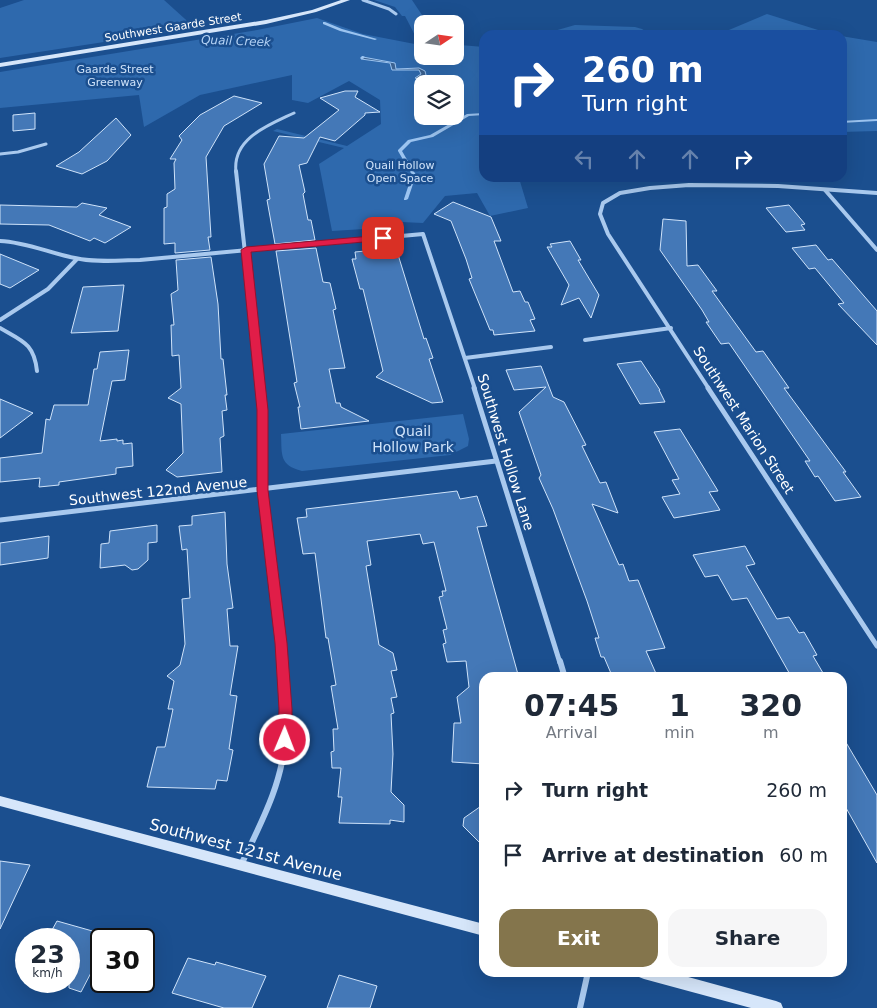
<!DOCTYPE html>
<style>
:root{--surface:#fff;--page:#f6f6f7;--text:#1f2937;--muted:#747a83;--accent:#84754c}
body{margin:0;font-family:"DejaVu Sans",sans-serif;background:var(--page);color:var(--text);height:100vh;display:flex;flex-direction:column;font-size:19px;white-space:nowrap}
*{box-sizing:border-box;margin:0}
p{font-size:16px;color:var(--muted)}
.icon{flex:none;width:28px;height:28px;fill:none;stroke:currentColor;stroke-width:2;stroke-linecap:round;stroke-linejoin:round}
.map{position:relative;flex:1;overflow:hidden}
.drawer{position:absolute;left:479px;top:672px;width:368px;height:305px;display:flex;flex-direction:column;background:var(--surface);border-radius:15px;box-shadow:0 5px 20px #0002}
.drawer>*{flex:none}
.top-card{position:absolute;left:479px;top:30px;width:368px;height:152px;border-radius:15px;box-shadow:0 5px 20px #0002;background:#1a4fa0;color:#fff;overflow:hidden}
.needle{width:32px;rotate:77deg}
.buttons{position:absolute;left:414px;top:15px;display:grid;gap:10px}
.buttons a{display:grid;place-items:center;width:50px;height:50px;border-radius:10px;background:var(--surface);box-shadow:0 5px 20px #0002;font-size:25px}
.speed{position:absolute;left:15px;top:928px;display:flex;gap:10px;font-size:25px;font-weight:700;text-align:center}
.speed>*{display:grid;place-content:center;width:65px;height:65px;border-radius:50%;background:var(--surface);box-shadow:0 5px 20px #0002;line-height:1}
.speed small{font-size:12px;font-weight:400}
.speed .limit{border:2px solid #111;border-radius:8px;background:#fff;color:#111}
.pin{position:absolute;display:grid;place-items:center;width:42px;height:42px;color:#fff;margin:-21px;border-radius:10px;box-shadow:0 2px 8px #0006}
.me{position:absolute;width:55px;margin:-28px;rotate:1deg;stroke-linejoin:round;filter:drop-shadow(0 0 4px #0008)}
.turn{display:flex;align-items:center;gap:18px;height:105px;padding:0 20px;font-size:22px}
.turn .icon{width:65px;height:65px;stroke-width:2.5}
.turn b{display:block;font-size:35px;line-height:42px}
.lanes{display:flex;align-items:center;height:48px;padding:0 20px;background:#0003;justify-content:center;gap:25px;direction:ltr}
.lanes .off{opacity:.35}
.eta{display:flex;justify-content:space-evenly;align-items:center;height:85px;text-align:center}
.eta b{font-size:30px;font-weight:700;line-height:35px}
.cta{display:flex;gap:10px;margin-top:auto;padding:10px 20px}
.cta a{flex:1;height:58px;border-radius:15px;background:var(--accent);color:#fff;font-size:20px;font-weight:700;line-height:58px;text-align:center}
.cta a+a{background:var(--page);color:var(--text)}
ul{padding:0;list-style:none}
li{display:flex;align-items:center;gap:15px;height:65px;padding:0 20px}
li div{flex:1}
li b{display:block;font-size:19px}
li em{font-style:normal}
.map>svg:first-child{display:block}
.green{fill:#2e69ad;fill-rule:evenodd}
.water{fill:#3c6290;stroke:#9cc4f0}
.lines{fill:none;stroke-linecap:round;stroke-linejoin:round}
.stream{fill:#9cc4f0;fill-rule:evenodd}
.building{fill:#4478b7;stroke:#cfe3fa}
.street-far3{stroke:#a9c9ee;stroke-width:3}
.street-far2{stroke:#a9c9ee;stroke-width:4}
.street-far1{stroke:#a9c9ee;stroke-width:5}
.street{stroke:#a9c9ee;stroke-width:6}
.secondary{fill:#d6e6fa;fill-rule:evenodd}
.route{fill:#e11d48;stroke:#92132f}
.labels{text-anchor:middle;stroke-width:5;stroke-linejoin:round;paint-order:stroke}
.far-street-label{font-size:11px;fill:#fff;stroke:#1b4f8f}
.far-park-label{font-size:11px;fill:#cfe3fa;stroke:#1b4f8f}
.far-water-label{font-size:12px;font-style:italic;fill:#b5d3f5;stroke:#1b4f8f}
.street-label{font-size:14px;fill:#fff;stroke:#1b4f8f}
.park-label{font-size:14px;fill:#cfe3fa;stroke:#1b4f8f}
.near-street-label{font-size:16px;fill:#fff;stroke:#1b4f8f}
</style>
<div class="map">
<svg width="877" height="1008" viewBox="0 0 877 1008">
<rect width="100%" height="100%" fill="#1b4f8f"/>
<!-- green -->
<g class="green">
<path d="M 24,0 L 164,0 L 195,28 L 0,58 L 0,8 Z"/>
<path d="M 374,0 L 412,0 L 428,24 L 422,24 L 422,56 L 455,56 L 455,42 L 460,45 L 484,47 L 484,178 L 519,178 L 528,208 L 490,216 L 477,193 L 445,196 L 423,223 L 401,222 L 380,228 L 332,231 L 319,164 L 344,148 L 273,131 L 277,129 L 347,146 L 381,124 L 380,100 L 349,81 L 308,103 L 292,100 L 292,75 L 200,95 L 144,127 L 139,95 L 0,108 L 0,72 L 257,30 L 317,18 L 363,34 L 420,45 L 405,16 L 402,16 L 395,7 ZM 422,84 L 455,84 L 455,116 L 422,116 Z"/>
<path d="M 767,14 L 834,35 L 717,35 Z"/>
<path d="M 575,25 L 635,27 L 642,29 L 651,35 L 540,35 Z"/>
<path d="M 841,36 L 877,42 L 877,131 L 841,132 Z"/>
<path d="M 463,414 L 469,439 L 468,446 L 450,455 L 302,471 C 279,465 282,455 281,434 Z"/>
</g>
<!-- water -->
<path class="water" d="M 363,57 L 395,63 L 396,69 L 419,68 L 425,71 L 426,75 L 420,77 L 427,80 L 429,84 L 424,84 L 422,80 L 415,78 L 421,74 L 419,70 L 392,70 L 390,63 L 361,59 Z"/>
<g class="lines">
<!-- stream -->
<g class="stream">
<path d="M 323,22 L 325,22 L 342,29 L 377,39 L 375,40 L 340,31 L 323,24 Z"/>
<path d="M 362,56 L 363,56 L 365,57 L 363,59 L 361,59 L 360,58 Z"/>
<path d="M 484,113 L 484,115 L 469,116 L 433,137 L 411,142 L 402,151 L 416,175 L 408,199 L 406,200 L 404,200 L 404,199 L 412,175 L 398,151 L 398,150 L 408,140 L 430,135 L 467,114 Z"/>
<path d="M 877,119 L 877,121 L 841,123 L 841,121 Z"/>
</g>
</g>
<!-- building -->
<g class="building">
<path d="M 345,91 L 358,91 L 355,97 L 380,112 L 365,113 L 365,115 L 335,141 L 320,137 L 307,163 L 299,165 L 305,192 L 303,194 L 308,220 L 311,220 L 315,240 L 275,244 L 267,200 L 270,199 L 264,164 L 279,136 L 304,138 L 339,110 L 320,98 Z"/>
<path d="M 234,96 L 262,103 L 224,126 L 206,157 L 211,237 L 208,237 L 210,250 L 175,253 L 175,243 L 164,244 L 164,208 L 167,207 L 167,194 L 175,189 L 174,163 L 176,159 L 170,159 L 182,140 L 179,136 L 200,115 Z"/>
<path d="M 35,113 L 35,129 L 13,131 L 13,115 Z"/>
<path d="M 116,118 L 131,135 L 107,161 L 82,174 L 56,166 L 79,152 Z"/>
<path d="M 453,202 L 491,217 L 501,241 L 494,241 L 513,292 L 520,291 L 525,302 L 528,302 L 535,319 L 530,320 L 535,331 L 494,335 L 493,330 L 490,330 L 469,279 L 472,278 L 466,259 L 451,221 L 434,214 Z"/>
<path d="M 82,203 L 107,208 L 99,215 L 131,227 L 105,243 L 94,238 L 90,241 L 49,225 L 0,224 L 0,205 L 77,207 Z"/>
<path d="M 789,205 L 805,224 L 801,225 L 805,230 L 786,232 L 766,208 Z"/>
<path d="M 663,219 L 686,221 L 687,266 L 698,265 L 717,291 L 712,291 L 756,352 L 763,351 L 789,388 L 784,388 L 846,472 L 843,472 L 861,497 L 835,501 L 818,476 L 815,477 L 805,461 L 810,461 L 729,343 L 721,344 L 706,322 L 709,322 L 702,310 L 660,250 Z"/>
<path d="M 570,241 L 581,260 L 578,260 L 599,295 L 591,318 L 579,298 L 561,305 L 569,285 L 547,247 L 552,247 L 550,244 Z"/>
<path d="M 816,245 L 828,260 L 832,259 L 877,311 L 877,345 L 838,304 L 844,303 L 815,268 L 809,269 L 792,248 Z"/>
<path d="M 316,248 L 323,282 L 330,283 L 336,309 L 333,310 L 345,368 L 329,369 L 336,403 L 340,403 L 341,407 L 369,421 L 301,429 L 298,407 L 300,407 L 294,383 L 297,382 L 276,251 Z"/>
<path d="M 396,248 L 424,339 L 426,338 L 433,358 L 429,359 L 443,402 L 432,403 L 376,377 L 383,371 L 363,289 L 360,289 L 352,259 L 356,259 L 355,252 Z"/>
<path d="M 0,254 L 39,270 L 10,288 L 0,284 Z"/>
<path d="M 211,257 L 218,304 L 221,359 L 223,359 L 227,395 L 225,395 L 227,410 L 222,411 L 224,436 L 220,438 L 222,472 L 177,477 L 166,470 L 183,453 L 181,404 L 168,398 L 181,388 L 179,355 L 172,356 L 171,325 L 174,325 L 171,294 L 178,290 L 176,260 Z"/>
<path d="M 124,285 L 118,331 L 71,333 L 83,287 Z"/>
<path d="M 129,350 L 125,380 L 112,381 L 100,441 L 117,439 L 117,441 L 123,440 L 123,444 L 132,443 L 133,466 L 116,468 L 116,474 L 59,482 L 59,485 L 39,487 L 40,478 L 0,482 L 0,458 L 42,453 L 46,419 L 50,420 L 54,405 L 88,405 L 94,369 L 97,369 L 100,352 Z"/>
<path d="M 641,361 L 660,390 L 659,390 L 665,402 L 640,404 L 617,364 Z"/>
<path d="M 541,366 L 553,397 L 564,402 L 586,445 L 582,446 L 600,483 L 606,482 L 618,513 L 592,504 L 619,565 L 623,564 L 629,581 L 638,580 L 665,648 L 646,651 L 658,678 L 613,678 L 604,657 L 601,657 L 595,638 L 599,638 L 587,601 L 553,509 L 539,478 L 541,475 L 519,412 L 546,387 L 514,390 L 506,370 Z"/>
<path d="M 0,399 L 33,413 L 0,438 Z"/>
<path d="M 680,429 L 718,491 L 709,492 L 720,510 L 674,518 L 662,497 L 680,494 L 672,480 L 679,479 L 654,432 Z"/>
<path d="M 457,491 L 460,499 L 477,496 L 487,526 L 477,527 L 519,678 L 484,678 L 484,764 L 452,762 L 454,723 L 461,723 L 457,697 L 469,687 L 466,661 L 447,662 L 443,644 L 446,643 L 443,630 L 447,629 L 439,597 L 443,596 L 442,591 L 446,591 L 434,542 L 423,544 L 420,534 L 367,541 L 371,565 L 366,566 L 379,645 L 393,653 L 397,670 L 391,671 L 397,697 L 391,698 L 394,713 L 391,714 L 393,754 L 391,792 L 404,805 L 404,822 L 390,820 L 390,824 L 339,823 L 342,797 L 338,797 L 341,768 L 332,768 L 331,752 L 334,751 L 333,729 L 338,729 L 331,686 L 336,685 L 328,638 L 326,638 L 315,553 L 303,554 L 297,518 L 307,517 L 306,509 Z"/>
<path d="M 225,512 L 227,564 L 233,608 L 227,609 L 230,646 L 238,646 L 230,695 L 237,696 L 229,749 L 233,750 L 227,781 L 217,780 L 215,789 L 147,787 L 157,747 L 165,747 L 173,709 L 168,709 L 174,681 L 167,676 L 180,665 L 185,644 L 182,599 L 190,598 L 187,549 L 182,550 L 179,526 L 192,525 L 192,516 Z"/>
<path d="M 157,525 L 157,542 L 148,543 L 148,560 L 138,569 L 132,570 L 125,565 L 100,568 L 101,544 L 109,543 L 110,531 Z"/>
<path d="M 49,536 L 48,558 L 0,565 L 0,543 Z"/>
<path d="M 745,546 L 755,564 L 746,566 L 777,619 L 789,617 L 799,633 L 804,632 L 817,655 L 813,656 L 826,678 L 792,678 L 747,598 L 732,600 L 718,575 L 705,577 L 693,555 Z"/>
<path d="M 841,734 L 877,795 L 877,863 L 841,799 Z"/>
<path d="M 484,804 L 484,847 L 463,826 L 464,818 Z"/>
<path d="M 0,861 L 30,865 L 0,929 Z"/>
<path d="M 57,921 L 103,934 L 101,972 L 93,969 L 81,992 L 69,988 L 69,939 L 47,939 Z"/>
<path d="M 188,958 L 215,965 L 216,962 L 266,976 L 252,1008 L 224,1008 L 172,993 Z"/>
<path d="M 339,975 L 377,986 L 370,1008 L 327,1008 Z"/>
</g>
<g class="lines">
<!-- street-far3 -->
<g class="street-far3">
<path d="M 363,0 L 389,9 L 396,14"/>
<path d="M 0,154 L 18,152 L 46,144"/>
<path d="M 236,172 C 232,138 269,125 294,113"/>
</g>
<!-- street-far2 -->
<g class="street-far2">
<path d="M 236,171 L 260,389"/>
<path d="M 825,190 L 877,250"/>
<path d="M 0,241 C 26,242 49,253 75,258 C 96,263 119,260 140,260 L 423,234 L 475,389"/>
<path d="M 0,320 L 48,289 L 77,259"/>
<path d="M 0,328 C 22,341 34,343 37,371"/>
<path d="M 585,340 L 671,328"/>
<path d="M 465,358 L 551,347"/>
<path d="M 709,389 L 608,234 L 600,214 L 603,203 L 620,193 L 650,188 L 689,185 L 778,186 L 877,193"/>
</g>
<!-- street-far1 -->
<g class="street-far1">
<path d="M 260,388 L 262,410 L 263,490 L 282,663"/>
<path d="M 474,388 L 560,663"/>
<path d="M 708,388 L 877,646"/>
<path d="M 0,520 L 496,461"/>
</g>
<!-- street -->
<g class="street">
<path d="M 560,661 L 565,678"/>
<path d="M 241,865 C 260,825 283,783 285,738 C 286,713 284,687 282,661"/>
<path d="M 580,1008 L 588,972"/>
</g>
<!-- secondary -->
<g class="secondary">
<path d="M 341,0 L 350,0 L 316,12 L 266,24 L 0,67 L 0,63 L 266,20 L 312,10 Z"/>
<path d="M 0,796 L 484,924 L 484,936 L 0,806 Z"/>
<path d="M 637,972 L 670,972 L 776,1001 L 781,1003 L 783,1008 L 751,1008 L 644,979 L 639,977 Z"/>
</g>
</g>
<!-- route -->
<path class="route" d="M 383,235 L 386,236 L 386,240 L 251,252 L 268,410 L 268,490 L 287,643 L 292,709 L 292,740 L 290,744 L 285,745 L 280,744 L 278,740 L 279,709 L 275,643 L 257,490 L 257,410 L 241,250 L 246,247 Z"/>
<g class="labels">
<!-- far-street labels -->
<g class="far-street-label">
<text transform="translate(173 27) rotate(-9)" y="4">Southwest Gaarde Street</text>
</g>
<!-- far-park labels -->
<g class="far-park-label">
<text x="115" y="73">Gaarde Street<tspan x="115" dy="13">Greenway</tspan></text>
<text x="400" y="169">Quail Hollow<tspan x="400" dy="13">Open Space</tspan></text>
</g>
<!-- far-water labels -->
<g class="far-water-label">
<text transform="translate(236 41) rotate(2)" y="4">Quail Creek</text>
</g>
<!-- street labels -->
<g class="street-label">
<text transform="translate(744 420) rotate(57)" y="5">Southwest Marion Street</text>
<text transform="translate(506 452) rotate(73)" y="5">Southwest Hollow Lane</text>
<text transform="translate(158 491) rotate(-6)" y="5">Southwest 122nd Avenue</text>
</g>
<!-- park labels -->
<g class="park-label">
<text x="413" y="436">Quail<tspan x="413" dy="16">Hollow Park</tspan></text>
</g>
<!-- near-street labels -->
<g class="near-street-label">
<text transform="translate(246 849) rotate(15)" y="6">Southwest 121st Avenue</text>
</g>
</g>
</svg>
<div class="buttons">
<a><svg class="needle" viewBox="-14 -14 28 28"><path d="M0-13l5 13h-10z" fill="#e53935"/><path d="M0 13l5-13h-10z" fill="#747a83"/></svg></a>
<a><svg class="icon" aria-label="layers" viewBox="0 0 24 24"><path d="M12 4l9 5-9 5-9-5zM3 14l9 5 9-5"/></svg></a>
</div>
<div class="speed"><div>23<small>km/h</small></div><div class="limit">30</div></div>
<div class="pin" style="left:383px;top:238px;background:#d93025"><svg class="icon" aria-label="arrive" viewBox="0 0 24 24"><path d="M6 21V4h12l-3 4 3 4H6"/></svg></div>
<svg class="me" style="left:285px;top:740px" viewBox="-20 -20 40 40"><circle r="17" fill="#e11d48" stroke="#fff" stroke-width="3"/><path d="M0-11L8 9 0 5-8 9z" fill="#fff"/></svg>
<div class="top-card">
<div class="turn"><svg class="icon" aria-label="right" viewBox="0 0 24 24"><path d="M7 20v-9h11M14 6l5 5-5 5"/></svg><div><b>260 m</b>Turn right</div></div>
<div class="lanes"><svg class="icon off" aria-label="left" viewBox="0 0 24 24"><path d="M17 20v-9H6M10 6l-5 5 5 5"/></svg><svg class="icon off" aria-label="ahead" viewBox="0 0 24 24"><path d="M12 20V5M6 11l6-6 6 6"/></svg><svg class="icon off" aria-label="ahead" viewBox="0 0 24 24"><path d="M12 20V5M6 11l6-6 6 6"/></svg><svg class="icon" aria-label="right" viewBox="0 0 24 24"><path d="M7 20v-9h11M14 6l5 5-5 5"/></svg></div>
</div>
<section class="drawer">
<div class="eta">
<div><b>07:45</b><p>Arrival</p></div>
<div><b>1</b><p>min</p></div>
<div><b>320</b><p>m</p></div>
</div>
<ul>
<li><svg class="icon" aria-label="right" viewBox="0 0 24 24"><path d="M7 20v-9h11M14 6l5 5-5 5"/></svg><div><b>Turn right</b></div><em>260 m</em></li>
<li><svg class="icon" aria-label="arrive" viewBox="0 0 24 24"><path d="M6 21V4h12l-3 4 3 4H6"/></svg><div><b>Arrive at destination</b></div><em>60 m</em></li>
</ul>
<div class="cta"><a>Exit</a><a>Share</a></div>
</section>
</div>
